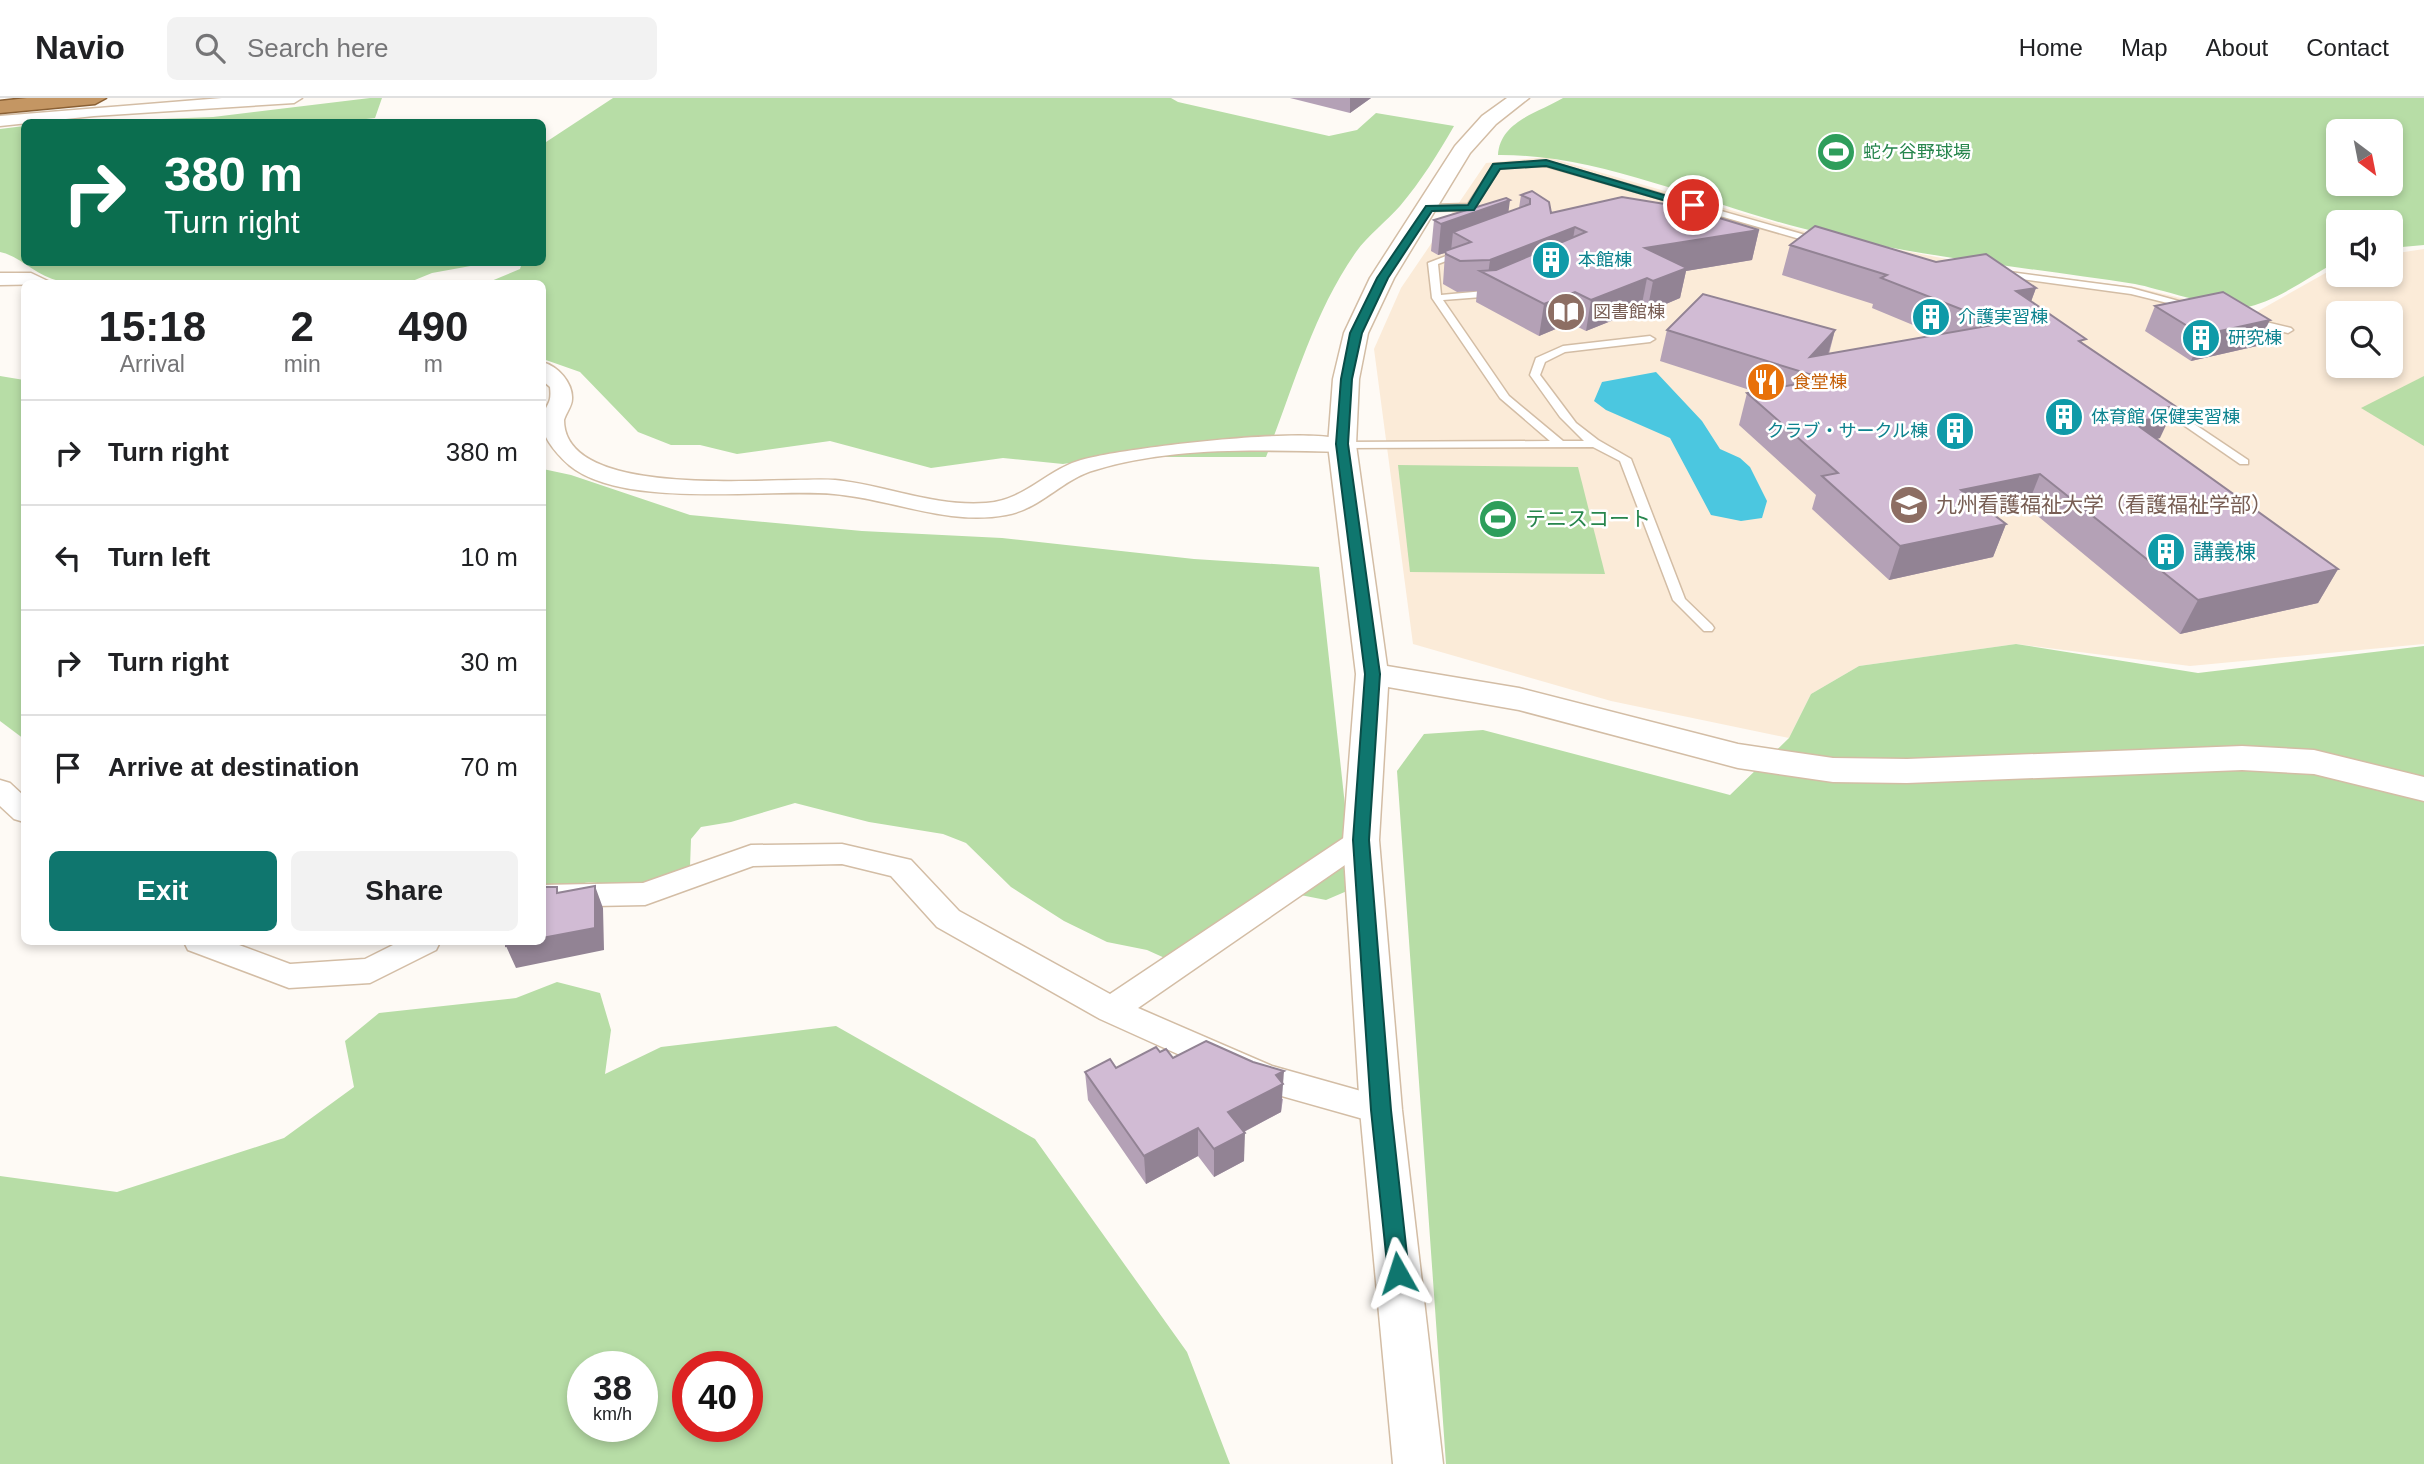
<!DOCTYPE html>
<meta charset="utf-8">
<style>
:root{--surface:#fff;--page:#f2f2f2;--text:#202124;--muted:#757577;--line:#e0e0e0;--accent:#0f766e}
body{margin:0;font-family:Arial,"Noto Sans JP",sans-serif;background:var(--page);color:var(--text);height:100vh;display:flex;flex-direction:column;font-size:26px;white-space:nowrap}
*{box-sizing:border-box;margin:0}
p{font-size:23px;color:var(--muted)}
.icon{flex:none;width:38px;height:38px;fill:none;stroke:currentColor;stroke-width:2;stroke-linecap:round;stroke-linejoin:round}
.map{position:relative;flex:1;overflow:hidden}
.details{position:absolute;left:21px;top:182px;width:525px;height:665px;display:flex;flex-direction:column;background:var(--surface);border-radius:10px;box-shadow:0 4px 10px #0003}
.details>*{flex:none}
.banner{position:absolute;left:21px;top:21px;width:525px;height:147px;border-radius:10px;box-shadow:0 4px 10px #0003;background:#0b6e4f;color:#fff;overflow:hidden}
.needle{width:46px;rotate:148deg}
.buttons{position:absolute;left:2326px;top:21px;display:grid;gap:14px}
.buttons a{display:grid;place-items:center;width:77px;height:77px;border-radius:10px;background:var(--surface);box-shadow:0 4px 10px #0003;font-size:35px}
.speed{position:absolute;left:567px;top:1253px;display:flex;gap:14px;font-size:35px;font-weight:700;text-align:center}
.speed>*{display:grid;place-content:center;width:91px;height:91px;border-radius:50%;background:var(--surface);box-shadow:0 4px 10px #0003;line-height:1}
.speed small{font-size:18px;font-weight:400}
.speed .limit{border:10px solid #d22;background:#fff;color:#111}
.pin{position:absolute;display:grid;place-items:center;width:60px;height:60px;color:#fff;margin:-30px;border:4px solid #fff;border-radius:50%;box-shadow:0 2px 7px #0007}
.me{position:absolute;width:77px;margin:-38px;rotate:354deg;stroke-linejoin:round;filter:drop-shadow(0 0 5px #0008)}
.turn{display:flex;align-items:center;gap:24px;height:147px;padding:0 28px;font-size:32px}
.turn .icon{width:91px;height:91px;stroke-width:2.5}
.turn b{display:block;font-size:49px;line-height:60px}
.eta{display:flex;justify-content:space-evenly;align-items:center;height:119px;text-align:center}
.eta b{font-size:42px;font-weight:600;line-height:49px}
.cta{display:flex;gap:14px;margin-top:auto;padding:14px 28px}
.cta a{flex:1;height:80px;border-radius:10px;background:var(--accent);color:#fff;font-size:28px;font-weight:600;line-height:80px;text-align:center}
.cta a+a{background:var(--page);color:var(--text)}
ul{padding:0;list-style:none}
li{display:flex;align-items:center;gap:21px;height:105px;padding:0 28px;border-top:2px solid var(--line)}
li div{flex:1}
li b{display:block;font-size:26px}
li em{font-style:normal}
header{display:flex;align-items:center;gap:42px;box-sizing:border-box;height:98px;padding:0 35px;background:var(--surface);border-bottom:2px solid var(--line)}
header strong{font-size:33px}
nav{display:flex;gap:38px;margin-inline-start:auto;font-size:24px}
.search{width:490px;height:63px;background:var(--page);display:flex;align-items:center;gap:18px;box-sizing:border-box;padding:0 24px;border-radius:10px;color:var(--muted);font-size:26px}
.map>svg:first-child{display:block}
.built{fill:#fbebd8;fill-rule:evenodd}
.green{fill:#b7dda6;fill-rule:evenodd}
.water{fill:#4bc7e0}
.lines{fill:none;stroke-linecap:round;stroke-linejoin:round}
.service-casing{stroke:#d3bda5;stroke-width:3}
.minor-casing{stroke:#d3bda5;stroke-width:3}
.tertiary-casing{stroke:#d3bda5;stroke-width:3}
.trunk-casing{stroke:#8a6034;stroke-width:3}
.service{fill:#fff;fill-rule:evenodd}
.minor{fill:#fff;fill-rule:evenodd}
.tertiary{fill:#fff;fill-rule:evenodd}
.trunk{fill:#c49663;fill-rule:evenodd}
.wall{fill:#b4a1b6}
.shaded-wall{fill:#928394}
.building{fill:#d1bbd4;stroke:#928394;stroke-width:2}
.route{fill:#0f766e;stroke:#0a4d48;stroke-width:2}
.labels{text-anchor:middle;stroke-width:5;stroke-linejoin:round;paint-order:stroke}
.far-leisure-label{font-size:18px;fill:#27864d;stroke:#fff;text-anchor:start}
.far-culture-label{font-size:18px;fill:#0d838f;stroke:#fff;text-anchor:start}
.far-education-label{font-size:18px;fill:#785e54;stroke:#fff;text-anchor:start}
.far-food-label{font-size:18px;fill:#c56008;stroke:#fff;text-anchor:start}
.education-label{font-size:21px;fill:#785e54;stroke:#fff;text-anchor:start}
.leisure-label{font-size:21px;fill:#27864d;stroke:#fff;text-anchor:start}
.culture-label{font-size:21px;fill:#0d838f;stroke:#fff;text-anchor:start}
</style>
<header>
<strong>Navio</strong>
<div class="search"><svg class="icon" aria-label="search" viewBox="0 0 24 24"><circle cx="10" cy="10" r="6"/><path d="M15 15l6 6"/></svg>Search here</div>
<nav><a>Home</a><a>Map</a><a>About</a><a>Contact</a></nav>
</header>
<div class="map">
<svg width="2424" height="1366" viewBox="0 0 2424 1366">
<rect width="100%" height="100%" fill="#fefaf5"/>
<!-- built -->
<path class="built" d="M 1547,59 L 1807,134 L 2009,173 L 2135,189 L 2251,217 L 2338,168 L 2338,177 L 2390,177 L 2391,156 L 2424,151 L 2424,546 L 2190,568 L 2016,546 L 1859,568 L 1811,596 L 1789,640 L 1611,603 L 1413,546 L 1374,251 L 1401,190 L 1486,65 ZM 2338,215 L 2390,215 L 2390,268 L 2338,268 Z"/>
<!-- green -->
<g class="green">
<path d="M 370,0 L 382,0 L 375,20 L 340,24 L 83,24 L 213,19 Z"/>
<path d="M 613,0 L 1171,0 L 1178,4 L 1329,38 L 1357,32 L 1376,15 L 1454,28 C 1438,56 1421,83 1400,108 C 1386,124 1368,137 1356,154 C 1313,215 1293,291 1266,359 L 1108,359 L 1063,366 L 1003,360 L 931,370 L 830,343 L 737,356 L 700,347 L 671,347 L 638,334 L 580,274 L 543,261 L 542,186 L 484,186 L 520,171 L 522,165 L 542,164 L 543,46 Z"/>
<path d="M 1563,0 L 2424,0 L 2424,147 L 2391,150 L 2390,124 L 2338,124 L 2338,163 C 2308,179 2277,204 2243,210 C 2227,213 2157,190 2135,186 C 2024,169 1910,158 1801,130 C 1702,105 1600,56 1498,57 C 1500,23 1538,15 1563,0 ZM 2338,33 L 2390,33 L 2390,86 L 2338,86 Z"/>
<path d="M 24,28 L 24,164 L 487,165 L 432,175 L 405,186 L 59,185 L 59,183 C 36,178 20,158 0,154 L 0,31 Z"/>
<path d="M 0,278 L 24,282 L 24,641 L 0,623 Z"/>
<path d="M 2424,278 L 2424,348 L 2361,310 Z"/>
<path d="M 1398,367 L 1578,369 L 1605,476 L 1410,474 Z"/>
<path d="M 543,371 L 571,377 L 690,417 L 862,433 L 1002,440 L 1194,461 L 1319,469 L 1354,790 L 1326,802 L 1285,794 L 1167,861 L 1147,852 L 1107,844 L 1064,823 L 1011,789 L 966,745 L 943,736 L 869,724 L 795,705 L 731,724 L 701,729 L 691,741 L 690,769 L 637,795 C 587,781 583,776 543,812 Z"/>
<path d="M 2016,546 L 2198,575 L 2424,548 L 2424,1366 L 1446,1366 L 1397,673 L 1424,636 L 1483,632 L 1730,697 L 1789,640 L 1811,596 L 1859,568 Z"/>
<path d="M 557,884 L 600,895 L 611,932 L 605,976 L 661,949 L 836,928 L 1035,1041 L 1187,1254 L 1230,1366 L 0,1366 L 0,1078 L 117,1094 L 284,1040 L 354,989 L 345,943 L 379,915 L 516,900 ZM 583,1269 L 642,1269 L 642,1328 L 583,1328 ZM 688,1269 L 747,1269 L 747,1328 L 688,1328 Z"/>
</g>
<!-- water -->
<path class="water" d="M 1656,274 L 1702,323 L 1720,351 L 1740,360 L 1750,369 L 1767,403 L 1762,420 L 1741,423 L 1711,417 L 1670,340 L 1606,312 L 1594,303 L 1602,284 Z"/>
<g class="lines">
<defs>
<g id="service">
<path d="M 1546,63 L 1823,142 L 1825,144 L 1817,146 L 1546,68 L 1500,70 L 1476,108 L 1481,111 L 1481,115 L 1469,112 L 1429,113 L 1425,110 L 1429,107 L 1468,106 L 1494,66 Z"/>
<path d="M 1459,153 L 1467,155 L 1438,166 L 1441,197 L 1495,192 L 1500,195 L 1495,198 L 1443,202 L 1509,298 L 1563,343 L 1584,343 L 1560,319 L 1530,277 L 1536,260 L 1563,248 L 1650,238 L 1655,241 L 1650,244 L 1565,254 L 1545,264 L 1540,277 L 1576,325 L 1598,342 L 1631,361 L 1685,501 L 1712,527 L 1714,530 L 1712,533 L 1704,533 L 1673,502 L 1620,363 L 1593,349 L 1342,350 L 1337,347 L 1342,344 L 1550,343 L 1500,300 L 1432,200 L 1428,165 Z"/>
<path d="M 2002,173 L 2131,190 L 2197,208 L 2192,211 L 2131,196 L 1999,178 L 1997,176 Z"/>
<path d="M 2249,220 L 2291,230 L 2293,232 L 2288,235 L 2246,225 L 2244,223 Z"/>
<path d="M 2157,301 L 2248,362 L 2248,366 L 2240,366 L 2153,306 L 2153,302 Z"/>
</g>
<g id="minor">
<path d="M 222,0 L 302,0 L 294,5 L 94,18 L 0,28 L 0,18 Z"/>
<path d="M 0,175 L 31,175 L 54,186 L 0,187 Z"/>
<path d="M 542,264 C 558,268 573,285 572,301 C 572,308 566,315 564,322 C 564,405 782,378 835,382 C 885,387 935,409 986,405 C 1024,403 1046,372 1081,362 C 1115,351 1336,323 1353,347 L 1342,354 C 1261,352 1174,348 1095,372 C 1062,381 1041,411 1006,417 C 948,428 892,401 834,396 C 766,390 623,412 569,367 C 557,356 538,336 543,318 C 547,304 552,306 550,289 L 542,282 Z"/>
<path d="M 0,682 L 10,685 L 24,698 L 24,724 L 14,721 L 0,708 Z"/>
<path d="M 1361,732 L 1371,735 L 1376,742 L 1371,749 L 1138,910 L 1272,968 L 1393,1002 L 1398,1012 L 1393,1022 L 1381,1026 L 1253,990 L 1100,921 L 937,829 L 891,778 L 842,766 L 753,768 L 645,807 L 542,809 L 542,787 L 643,785 L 751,747 L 842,746 L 911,762 L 959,813 L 1110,896 L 1351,735 Z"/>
<path d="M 184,844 L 231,844 L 290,866 L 365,861 L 399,844 L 440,844 L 436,852 L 370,885 L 289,890 L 188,852 Z"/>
</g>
<path id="tertiary" d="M 1507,0 L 1529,0 L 1496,26 L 1470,55 L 1394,180 L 1368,235 L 1359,281 L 1356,347 L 1387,568 L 1519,590 L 1738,646 L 1833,660 L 1907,661 L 2242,648 L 2314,652 L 2424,679 L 2424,703 L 2314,676 L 2242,672 L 1907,685 L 1833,684 L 1738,670 L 1519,612 L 1388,589 L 1379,742 L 1402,1012 L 1443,1366 L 1393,1366 L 1360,1012 L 1343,742 L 1356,576 L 1328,347 L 1333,281 L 1344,235 L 1370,180 L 1455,48 L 1482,18 Z"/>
<path id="trunk" d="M 27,0 L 106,0 L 95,6 L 0,15 L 0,3 Z"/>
</defs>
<!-- service casing -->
<use href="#service" class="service-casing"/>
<!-- minor casing -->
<use href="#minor" class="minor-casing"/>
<!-- tertiary casing -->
<use href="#tertiary" class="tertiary-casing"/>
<!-- trunk casing -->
<use href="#trunk" class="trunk-casing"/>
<!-- service -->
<use href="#service" class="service"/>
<!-- minor -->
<use href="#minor" class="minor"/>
<!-- tertiary -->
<use href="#tertiary" class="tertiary"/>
<!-- trunk -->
<use href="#trunk" class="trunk"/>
</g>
<!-- wall -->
<g class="wall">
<path d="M 1290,0 L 1371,0 L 1350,15 Z"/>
<path d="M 1532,93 L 1551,115 L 1759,132 L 1752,162 L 1686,173 L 1680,200 L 1647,214 L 1641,211 L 1586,233 L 1570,225 L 1539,238 L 1476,204 L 1477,193 L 1457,194 L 1443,186 L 1445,155 L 1438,157 L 1431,153 L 1434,122 L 1509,114 L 1519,110 L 1521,97 Z"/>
<path d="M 1790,147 L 1936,164 L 2036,190 L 2031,203 L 2084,246 L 2160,340 L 2156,341 L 2338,471 L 2318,505 L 2180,536 L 2027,409 L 1993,416 L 2006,426 L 1993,459 L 1889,482 L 1812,411 L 1816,397 L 1739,327 L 1747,295 L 1756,294 L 1660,263 L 1667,232 L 1835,232 L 1829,256 L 1937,237 L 1872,210 L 1873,206 L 1782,177 Z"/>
<path d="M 2155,208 L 2257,248 L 2191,263 L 2145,233 Z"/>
<path d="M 1173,960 L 1283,1001 L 1281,1014 L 1244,1034 L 1244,1063 L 1214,1079 L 1198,1058 L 1146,1086 L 1088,1002 L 1085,974 Z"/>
</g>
<!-- shaded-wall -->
<g class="shaded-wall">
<path d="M 1350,0 L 1371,0 L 1350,15 Z"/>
<path d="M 1510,102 L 1506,133 L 1471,144 L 1453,134 L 1451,153 L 1438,157 L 1441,126 Z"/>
<path d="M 1575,129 L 1570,159 L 1488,177 L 1490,162 Z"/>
<path d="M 1759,132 L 1752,162 L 1686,173 L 1680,200 L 1647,214 L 1653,183 L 1645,150 Z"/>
<path d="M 1647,180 L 1641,211 L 1586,233 L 1591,202 Z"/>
<path d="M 2036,190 L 2025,220 L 2016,193 Z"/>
<path d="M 1575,194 L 1570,225 L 1539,238 L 1544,206 Z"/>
<path d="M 2270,222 L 2257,248 L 2191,263 L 2202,237 Z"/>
<path d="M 1835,232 L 1826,263 L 1810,259 Z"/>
<path d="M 2175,308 L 2160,340 L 2153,342 L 2133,324 L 2154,312 Z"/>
<path d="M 2040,376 L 2027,409 L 1949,425 L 1961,392 Z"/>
<path d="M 2006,426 L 1993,459 L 1889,482 L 1900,448 Z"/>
<path d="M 2338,471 L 2318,505 L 2180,536 L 2198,502 Z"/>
<path d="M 595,788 L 603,810 L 604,852 L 516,870 L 506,848 L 527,844 L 542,844 L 542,840 Z"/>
<path d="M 1284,973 L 1281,1014 L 1228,1042 L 1228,1014 L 1276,977 Z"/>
<path d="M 1198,1030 L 1198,1058 L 1146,1086 L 1144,1058 Z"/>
<path d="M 1245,1035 L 1244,1063 L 1214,1079 L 1214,1051 Z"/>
</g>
<!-- building -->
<g class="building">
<path d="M 1532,93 L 1549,104 L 1551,115 L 1622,99 L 1683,109 L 1759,132 L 1645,150 L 1687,170 L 1653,183 L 1647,180 L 1591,202 L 1575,194 L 1544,206 L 1480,173 L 1496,172 L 1586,134 L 1575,129 L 1490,162 L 1460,163 L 1446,156 L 1445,153 L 1471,144 L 1453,134 L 1530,106 L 1530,101 L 1521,97 Z"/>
<path d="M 1506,100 L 1510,102 L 1441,126 L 1434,122 Z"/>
<path d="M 1815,128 L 1936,164 L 1986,156 L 2036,190 L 2016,193 L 2086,241 L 2079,243 L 2175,308 L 2154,312 L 2163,319 L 2133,324 L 2338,471 L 2198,502 L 2040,376 L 1961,392 L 2006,426 L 1900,448 L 1822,378 L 1838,375 L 1747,295 L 1825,281 L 1667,232 L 1703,196 L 1835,232 L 1810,259 L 1999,226 L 1881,180 L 1887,177 L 1790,147 Z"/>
<path d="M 2223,194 L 2270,222 L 2202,237 L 2155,208 Z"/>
<path d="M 595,788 L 595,830 L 542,840 L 542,789 L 557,789 L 557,795 Z"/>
<path d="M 506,844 L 527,844 L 506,848 Z"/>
<path d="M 1206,943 L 1253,964 L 1284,973 L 1276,977 L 1283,986 L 1228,1014 L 1245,1035 L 1214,1051 L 1198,1030 L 1144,1058 L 1085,974 L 1110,961 L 1116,970 L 1156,949 L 1160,954 L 1166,951 L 1173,960 Z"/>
</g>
<!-- route -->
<path class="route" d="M 1546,62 L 1698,107 L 1690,110 L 1546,68 L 1500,71 L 1474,112 L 1432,113 L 1388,180 L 1362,235 L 1352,281 L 1348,346 L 1380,576 L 1369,742 L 1391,1012 L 1409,1175 L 1406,1182 L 1398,1185 L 1391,1182 L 1388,1175 L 1371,1012 L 1353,742 L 1365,576 L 1336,346 L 1341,281 L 1350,235 L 1377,180 L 1426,108 L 1468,107 L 1493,66 Z"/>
<!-- icons -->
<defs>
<symbol id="stadium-disc" viewBox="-11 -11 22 22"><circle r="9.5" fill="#2e9e5b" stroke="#fff"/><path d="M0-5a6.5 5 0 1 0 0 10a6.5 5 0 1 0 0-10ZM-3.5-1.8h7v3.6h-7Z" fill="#fff"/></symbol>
<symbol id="building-disc" viewBox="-11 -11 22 22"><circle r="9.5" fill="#0f9aa8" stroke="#fff"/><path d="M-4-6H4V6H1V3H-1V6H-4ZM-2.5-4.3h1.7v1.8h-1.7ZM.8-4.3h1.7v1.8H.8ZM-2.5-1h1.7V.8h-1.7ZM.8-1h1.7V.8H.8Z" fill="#fff"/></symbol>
<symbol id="library-disc" viewBox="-11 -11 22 22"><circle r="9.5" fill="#8d6e63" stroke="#fff"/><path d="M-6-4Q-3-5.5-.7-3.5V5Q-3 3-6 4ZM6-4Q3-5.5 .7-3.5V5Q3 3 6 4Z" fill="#fff"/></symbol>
<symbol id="restaurant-disc" viewBox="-11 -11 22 22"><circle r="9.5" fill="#e8710a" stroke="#fff"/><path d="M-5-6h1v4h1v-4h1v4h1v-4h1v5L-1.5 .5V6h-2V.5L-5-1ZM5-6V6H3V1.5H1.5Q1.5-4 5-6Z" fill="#fff"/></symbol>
<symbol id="university-disc" viewBox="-11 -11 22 22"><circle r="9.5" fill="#8d6e63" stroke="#fff"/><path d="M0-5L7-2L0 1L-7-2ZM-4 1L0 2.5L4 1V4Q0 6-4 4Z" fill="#fff"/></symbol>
</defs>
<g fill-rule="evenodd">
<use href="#stadium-disc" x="1814" y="32" width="44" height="44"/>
<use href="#building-disc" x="1529" y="140" width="44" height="44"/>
<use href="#library-disc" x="1544" y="192" width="44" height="44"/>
<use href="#building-disc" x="1909" y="197" width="44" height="44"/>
<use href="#building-disc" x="2179" y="218" width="44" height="44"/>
<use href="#restaurant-disc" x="1744" y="262" width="44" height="44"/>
<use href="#building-disc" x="2042" y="297" width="44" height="44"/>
<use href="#building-disc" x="1933" y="311" width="44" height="44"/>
<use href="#university-disc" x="1887" y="385" width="44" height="44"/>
<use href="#stadium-disc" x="1476" y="399" width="44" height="44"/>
<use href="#building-disc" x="2144" y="432" width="44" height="44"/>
</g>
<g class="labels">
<!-- far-leisure labels -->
<g class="far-leisure-label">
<text x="1863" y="60">蛇ケ谷野球場</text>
</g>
<!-- far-culture labels -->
<g class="far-culture-label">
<text x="1578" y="168">本館棟</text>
<text x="1958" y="225">介護実習棟</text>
<text x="2228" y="246">研究棟</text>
<text x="2091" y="325">体育館 保健実習棟</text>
<text x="1928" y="339" text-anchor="end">クラブ・サークル棟</text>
</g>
<!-- far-education labels -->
<g class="far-education-label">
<text x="1593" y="220">図書館棟</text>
</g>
<!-- far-food labels -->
<g class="far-food-label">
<text x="1793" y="290">食堂棟</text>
</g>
<!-- education labels -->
<g class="education-label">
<text x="1936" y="414">九州看護福祉大学（看護福祉学部）</text>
</g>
<!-- leisure labels -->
<g class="leisure-label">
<text x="1525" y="428">テニスコート</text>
</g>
<!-- culture labels -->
<g class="culture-label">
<text x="2193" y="461">講義棟</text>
</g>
</g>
</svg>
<div class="buttons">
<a><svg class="needle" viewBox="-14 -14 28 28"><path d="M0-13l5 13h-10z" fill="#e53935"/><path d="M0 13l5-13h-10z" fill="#757577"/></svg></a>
<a><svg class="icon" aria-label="sound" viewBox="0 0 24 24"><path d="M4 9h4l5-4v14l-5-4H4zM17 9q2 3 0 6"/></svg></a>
<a><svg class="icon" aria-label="search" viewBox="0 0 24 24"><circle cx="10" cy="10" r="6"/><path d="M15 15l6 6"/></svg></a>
</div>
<div class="speed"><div>38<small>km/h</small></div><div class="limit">40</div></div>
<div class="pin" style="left:1693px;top:107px;background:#d93025"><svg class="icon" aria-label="arrive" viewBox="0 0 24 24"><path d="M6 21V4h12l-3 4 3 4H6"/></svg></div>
<svg class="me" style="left:1398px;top:1175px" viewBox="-20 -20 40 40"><path d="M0-17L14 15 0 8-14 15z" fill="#0f766e" stroke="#fff" stroke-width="4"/></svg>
<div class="banner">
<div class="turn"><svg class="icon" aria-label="right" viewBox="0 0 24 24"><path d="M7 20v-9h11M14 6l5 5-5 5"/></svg><div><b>380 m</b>Turn right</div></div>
</div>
<section class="details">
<div class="eta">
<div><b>15:18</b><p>Arrival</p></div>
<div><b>2</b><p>min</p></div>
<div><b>490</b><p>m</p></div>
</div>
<ul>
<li><svg class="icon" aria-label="right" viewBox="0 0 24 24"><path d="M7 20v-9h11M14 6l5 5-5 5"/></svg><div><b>Turn right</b></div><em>380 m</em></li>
<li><svg class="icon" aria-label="left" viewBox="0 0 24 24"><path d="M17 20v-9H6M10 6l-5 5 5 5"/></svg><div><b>Turn left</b></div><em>10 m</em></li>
<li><svg class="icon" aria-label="right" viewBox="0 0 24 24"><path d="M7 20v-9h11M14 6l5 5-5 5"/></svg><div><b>Turn right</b></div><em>30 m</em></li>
<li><svg class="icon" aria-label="arrive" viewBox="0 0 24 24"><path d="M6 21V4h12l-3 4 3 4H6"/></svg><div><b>Arrive at destination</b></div><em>70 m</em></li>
</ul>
<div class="cta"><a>Exit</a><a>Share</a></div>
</section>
</div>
